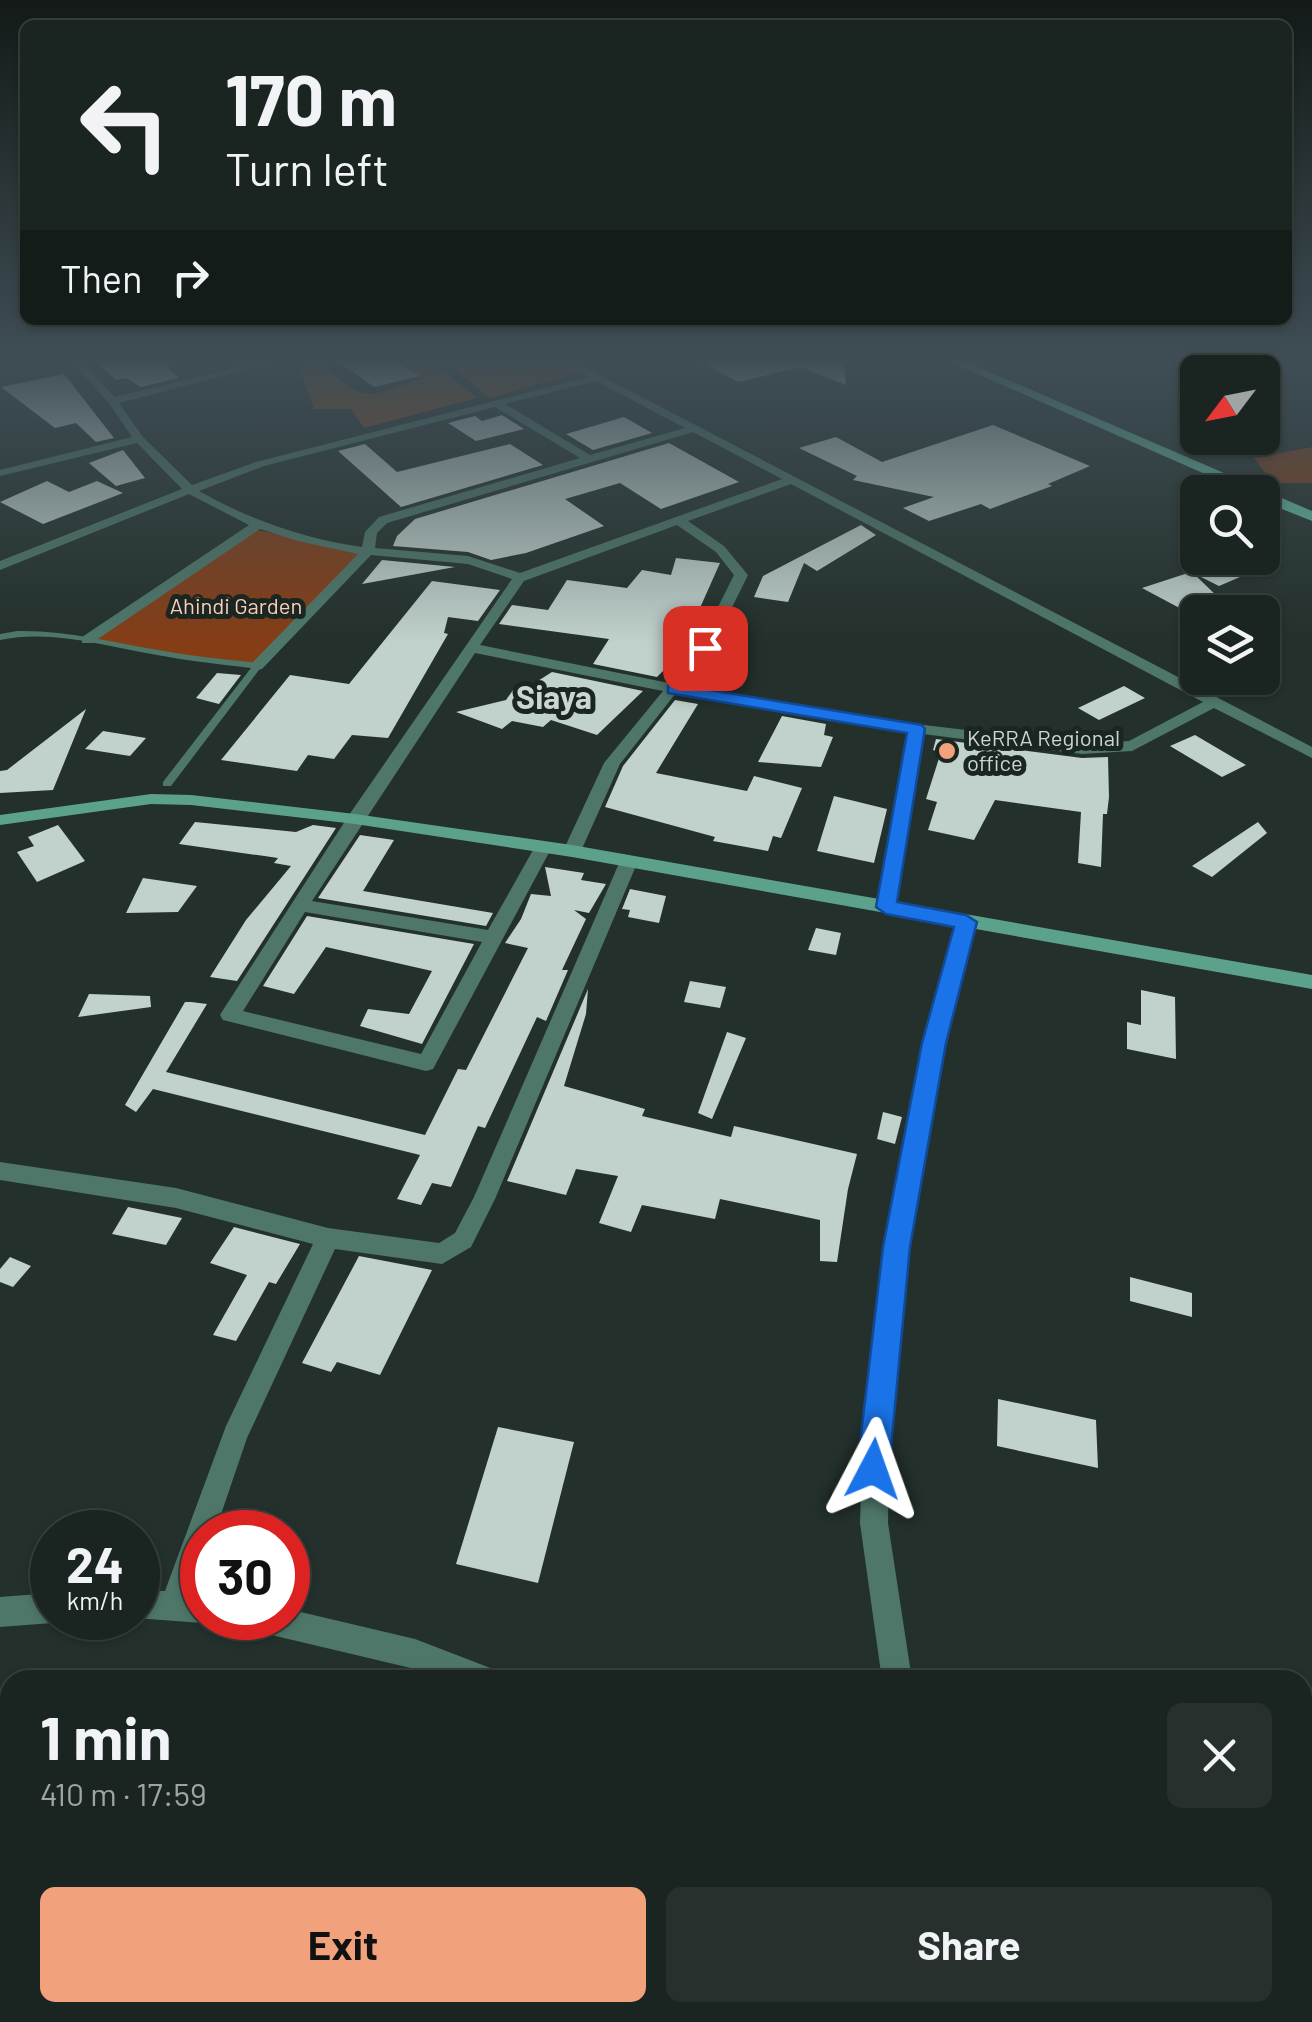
<!DOCTYPE html>
<meta charset="utf-8">
<style>
:root{--surface:#1a2420;--page:#27302d;--text:#f1f3f6;--muted:#9fa4a5;--line:#38413e;--accent:#f1a17c}
body{margin:0;font-family:Barlow,sans-serif;background:var(--page);color:var(--text);height:100vh;display:flex;flex-direction:column;font-size:38px;white-space:nowrap}
*{box-sizing:border-box;margin:0}
p{font-size:32px;color:var(--muted)}
.icon{flex:none;width:55px;height:55px;fill:none;stroke:currentColor;stroke-width:2;stroke-linecap:round;stroke-linejoin:round}
.map{position:relative;flex:1;overflow:hidden}
.sheet{position:absolute;left:0px;top:1670px;width:1312px;height:352px;display:flex;flex-direction:column;background:var(--surface);border-radius:30px 30px 0 0;box-shadow:0 2px 8px #0004,0 0 0 2px var(--line)}
.sheet>*{flex:none}
.hud{position:absolute;left:20px;top:20px;width:1272px;height:305px;border-radius:15px;box-shadow:0 2px 8px #0004,0 0 0 2px var(--line);background:#1a2420;color:var(--text);overflow:hidden}
.needle{width:65px;rotate:238deg}
.controls{position:absolute;left:1180px;top:355px;display:grid;gap:20px}
.controls a{display:grid;place-items:center;width:100px;height:100px;border-radius:15px;background:var(--surface);box-shadow:0 2px 8px #0004,0 0 0 2px var(--line);font-size:50px}
.speed{position:absolute;left:30px;top:1510px;display:flex;gap:20px;font-size:50px;font-weight:700;text-align:center}
.speed>*{display:grid;place-content:center;width:130px;height:130px;border-radius:50%;background:var(--surface);box-shadow:0 2px 8px #0004,0 0 0 2px var(--line);line-height:1}
.speed small{font-size:25px;font-weight:400}
.speed .limit{border:15px solid #d22;background:#fff;color:#111}
.pin{position:absolute;display:grid;place-items:center;width:85px;height:85px;color:#fff;margin:-42px;border-radius:20px;box-shadow:0 5px 15px #0006}
.me{position:absolute;width:110px;margin:-55px;rotate:4deg;stroke-linejoin:round;filter:drop-shadow(0 0 8px #0008)}
.turn{display:flex;align-items:center;gap:35px;height:210px;padding:0 40px;font-size:45px}
.turn .icon{width:130px;height:130px;stroke-width:2.5}
.turn b{display:block;font-size:70px;line-height:85px}
.then{display:flex;align-items:center;height:95px;padding:0 40px;background:#0003;gap:20px;font-size:38px}
.round{display:grid;place-items:center;flex:none;width:105px;height:105px;border-radius:15px;background:var(--page)}
.headline{display:flex;align-items:center;justify-content:space-between;height:170px;padding:0 40px}
h1{font-size:60px;font-weight:700;line-height:75px}
.cta{display:flex;gap:20px;margin-top:auto;padding:20px 40px}
.cta a{flex:1;height:115px;border-radius:15px;background:var(--accent);color:#111;font-size:40px;font-weight:700;line-height:115px;text-align:center}
.cta a+a{background:var(--page);color:var(--text)}
.map>svg:first-child{display:block}
.green{fill:#853d16}
.forest{fill:#90451d}
.building{fill:#c1d1cb}
.lines{fill:none;stroke-linecap:round;stroke-linejoin:round}
.lane{fill:#4e7769;fill-rule:evenodd}
.street{fill:#4e7769;fill-rule:evenodd}
.secondary{fill:#5ca18b;fill-rule:evenodd}
.primary{fill:#66c1a5;fill-rule:evenodd}
.route{fill:#1a73e8;stroke:#114b97;stroke-width:2.5}
.poi-dot{fill:#f1a17c;stroke:#1a2622;stroke-width:4}
.labels{text-anchor:middle;stroke-width:10;stroke-linejoin:round;paint-order:stroke}
.far-park-label{font-size:22px;fill:#fbceba;stroke:#1a2622}
.far-poi-label{font-size:22px;fill:#cdd5d2;stroke:#1a2622;text-anchor:start}
.far-district-label{font-size:32px;font-weight:bold;fill:#cdd5d2;stroke:#1a2622}
</style>
<div class="map">
<svg width="1312" height="2022" viewBox="0 0 1312 2022">
<rect width="100%" height="100%" fill="#23302b"/>
<!-- green -->
<g class="green">
<path d="M 1312,447 L 1312,483 L 1273,483 L 1254,458 Z"/>
<path d="M 251,529 L 368,551 L 257,666 L 87,640 Z"/>
</g>
<!-- forest -->
<g class="forest">
<path d="M 401,360 L 430,360 L 477,398 L 364,428 L 351,409 L 314,409 L 299,368 L 323,366 C 373,407 365,395 421,379 Z"/>
<path d="M 443,360 L 563,360 L 584,371 L 490,398 Z"/>
</g>
<!-- building -->
<g class="building">
<path d="M 94,360 L 168,360 L 169,369 L 179,378 L 141,387 L 126,378 L 116,380 Z"/>
<path d="M 337,360 L 394,360 L 420,376 L 374,387 Z"/>
<path d="M 699,360 L 844,360 L 846,385 L 801,367 L 738,382 Z"/>
<path d="M 64,374 L 114,438 L 96,442 L 76,423 L 55,428 L 1,387 Z"/>
<path d="M 502,415 L 524,429 L 476,441 L 448,423 L 475,416 L 482,421 Z"/>
<path d="M 624,417 L 652,433 L 593,450 L 566,434 Z"/>
<path d="M 993,425 L 1090,466 L 1048,484 L 1052,486 L 990,509 L 981,504 L 929,521 L 903,508 L 934,497 L 853,480 L 857,476 L 799,448 L 836,437 L 882,462 Z"/>
<path d="M 669,443 L 739,482 L 661,509 L 620,483 L 565,499 L 604,526 L 526,553 L 491,560 L 468,552 L 393,546 L 397,536 L 415,519 Z"/>
<path d="M 365,444 L 397,472 L 510,444 L 543,465 L 401,507 L 338,451 Z"/>
<path d="M 123,450 L 145,478 L 116,486 L 89,463 Z"/>
<path d="M 47,481 L 69,492 L 97,481 L 123,493 L 43,524 L 0,502 Z"/>
<path d="M 861,525 L 876,535 L 817,571 L 804,563 L 788,602 L 754,597 L 763,576 Z"/>
<path d="M 676,558 L 720,563 L 679,655 L 657,677 L 593,664 L 609,639 L 499,624 L 512,605 L 548,610 L 567,580 L 627,588 L 642,570 L 671,575 Z"/>
<path d="M 382,560 L 455,567 L 362,584 Z"/>
<path d="M 1231,562 L 1247,574 L 1219,586 L 1193,573 L 1221,600 L 1187,612 L 1142,588 L 1191,572 L 1182,568 Z"/>
<path d="M 432,581 L 500,590 L 478,621 L 448,617 L 444,633 L 448,634 L 388,738 L 352,735 L 334,759 L 308,755 L 297,771 L 221,760 L 290,675 L 349,684 Z"/>
<path d="M 552,672 L 643,691 L 597,735 L 551,720 L 543,727 L 512,721 L 502,729 L 456,712 L 506,700 L 513,690 L 522,691 Z"/>
<path d="M 217,673 L 241,675 L 219,704 L 196,698 Z"/>
<path d="M 1124,686 L 1145,698 L 1099,720 L 1078,708 Z"/>
<path d="M 675,700 L 698,704 L 656,773 L 747,791 L 754,776 L 802,788 L 781,838 L 773,836 L 768,851 L 713,841 L 715,837 L 605,807 L 623,766 Z"/>
<path d="M 86,709 L 53,790 L 0,793 L 0,771 L 7,770 Z"/>
<path d="M 782,716 L 826,724 L 824,735 L 833,737 L 821,767 L 758,762 Z"/>
<path d="M 103,731 L 146,738 L 130,756 L 85,749 Z"/>
<path d="M 1195,735 L 1246,765 L 1222,777 L 1170,746 Z"/>
<path d="M 936,739 L 1082,758 L 1108,757 L 1109,797 L 1107,814 L 1103,814 L 1101,867 L 1078,863 L 1081,812 L 995,800 L 974,840 L 928,830 L 937,802 L 926,799 L 941,752 L 933,750 Z"/>
<path d="M 834,796 L 887,809 L 874,863 L 817,851 Z"/>
<path d="M 195,822 L 296,832 L 313,825 L 336,828 L 237,981 L 210,977 L 246,920 L 291,866 L 274,863 L 278,858 L 179,844 Z"/>
<path d="M 1258,822 L 1267,833 L 1212,877 L 1192,866 Z"/>
<path d="M 58,825 L 85,861 L 37,882 L 17,852 L 34,846 L 28,837 Z"/>
<path d="M 360,835 L 394,840 L 363,891 L 493,913 L 486,926 L 318,898 Z"/>
<path d="M 545,867 L 584,873 L 581,880 L 606,884 L 589,913 L 574,910 L 586,919 L 562,970 L 568,970 L 546,1021 L 537,1017 L 485,1128 L 478,1126 L 451,1187 L 432,1183 L 421,1205 L 397,1199 L 420,1155 L 153,1089 L 136,1112 L 125,1105 L 185,1002 L 191,1002 L 207,1004 L 166,1072 L 425,1135 L 458,1069 L 466,1070 L 528,948 L 505,943 L 521,919 L 531,894 L 551,896 Z"/>
<path d="M 143,878 L 197,886 L 178,912 L 126,913 Z"/>
<path d="M 630,889 L 666,896 L 659,923 L 628,917 L 630,910 L 622,909 Z"/>
<path d="M 307,916 L 474,944 L 422,1044 L 360,1026 L 368,1009 L 409,1014 L 432,971 L 326,947 L 294,994 L 263,986 Z"/>
<path d="M 816,928 L 841,933 L 836,955 L 808,950 Z"/>
<path d="M 690,981 L 726,987 L 720,1008 L 684,1002 Z"/>
<path d="M 588,989 L 586,1014 L 564,1086 L 645,1109 L 642,1116 L 731,1137 L 734,1126 L 857,1154 L 848,1189 L 837,1262 L 820,1261 L 820,1220 L 720,1199 L 715,1219 L 642,1205 L 631,1232 L 599,1223 L 618,1176 L 576,1169 L 566,1195 L 507,1181 Z"/>
<path d="M 1141,990 L 1175,997 L 1176,1059 L 1127,1049 L 1127,1022 L 1141,1025 Z"/>
<path d="M 89,994 L 150,996 L 151,1007 L 78,1017 Z"/>
<path d="M 727,1032 L 746,1038 L 712,1119 L 698,1113 Z"/>
<path d="M 883,1112 L 902,1117 L 895,1144 L 877,1139 Z"/>
<path d="M 128,1207 L 182,1218 L 166,1245 L 112,1234 Z"/>
<path d="M 234,1227 L 300,1244 L 276,1284 L 269,1282 L 236,1341 L 213,1335 L 247,1275 L 210,1263 Z"/>
<path d="M 359,1256 L 432,1270 L 380,1375 L 337,1362 L 331,1372 L 302,1363 Z"/>
<path d="M 10,1257 L 31,1266 L 13,1287 L 0,1282 L 0,1269 Z"/>
<path d="M 1130,1277 L 1192,1293 L 1192,1317 L 1130,1301 Z"/>
<path d="M 998,1399 L 1096,1420 L 1098,1468 L 997,1446 Z"/>
<path d="M 498,1427 L 574,1442 L 538,1583 L 456,1564 Z"/>
</g>
<g class="lines">
<!-- lane -->
<path class="lane" d="M 17,631 C 67,630 115,643 164,651 C 195,657 226,659 257,663 L 262,666 L 171,786 L 163,786 L 163,782 L 251,668 C 219,664 188,661 157,655 C 105,646 52,629 0,640 L 0,634 Z"/>
<!-- street -->
<g class="street">
<path d="M 70,360 L 80,360 L 115,397 L 268,360 L 284,360 L 119,403 L 143,437 L 192,485 L 256,462 L 588,377 L 559,360 L 571,360 L 1312,747 L 1312,758 L 1214,708 L 1132,751 L 1082,754 L 923,734 L 895,907 L 886,913 L 877,907 L 908,732 L 676,693 L 620,764 L 581,851 L 572,857 L 563,851 L 604,763 L 663,691 L 475,653 L 312,901 L 488,930 L 537,843 L 549,843 L 552,847 L 433,1069 L 426,1071 L 223,1020 L 220,1015 L 223,1010 L 349,815 L 512,579 L 468,564 L 371,555 L 262,669 L 257,670 L 250,666 L 252,663 L 358,554 L 298,541 L 260,529 L 92,643 L 82,643 L 82,637 L 249,525 L 189,494 L 0,570 L 0,561 L 182,489 L 137,443 L 0,476 L 0,470 L 132,437 L 109,403 ZM 596,381 L 685,428 L 590,455 L 505,404 ZM 495,407 L 580,458 L 379,517 L 365,532 L 362,547 C 305,539 250,520 199,491 L 264,466 ZM 693,432 L 782,479 L 520,573 L 468,556 L 375,548 L 377,533 L 387,523 ZM 791,484 L 1203,702 L 1129,741 L 1082,744 L 916,724 L 682,686 L 712,648 L 748,575 L 724,546 L 688,521 ZM 677,525 L 716,552 L 734,575 L 698,647 L 669,683 L 480,645 L 524,581 ZM 305,912 L 482,942 L 421,1054 L 243,1011 Z"/>
<path d="M 629,855 L 638,861 L 495,1199 L 471,1247 L 442,1264 L 335,1249 L 247,1438 L 215,1532 L 202,1532 L 202,1567 L 194,1593 L 202,1593 L 202,1618 L 212,1618 L 202,1623 L 135,1618 L 138,1590 L 165,1591 L 226,1426 L 313,1244 L 176,1208 L 0,1180 L 0,1162 L 176,1188 L 328,1228 L 439,1243 L 455,1233 L 474,1197 L 620,861 Z"/>
<path d="M 966,916 L 975,922 L 934,1100 L 909,1247 L 890,1406 L 888,1523 L 912,1680 L 882,1680 L 860,1523 L 864,1406 L 885,1247 L 912,1100 L 957,922 Z"/>
<path d="M 52,1593 L 52,1618 L 62,1618 L 52,1623 L 0,1627 L 0,1597 Z"/>
<path d="M 288,1609 L 415,1639 L 493,1669 L 497,1680 L 443,1680 L 415,1669 L 263,1633 L 253,1628 L 248,1618 L 288,1618 Z"/>
<path d="M 1302,1959 L 1312,1962 L 1312,2001 L 1302,1997 Z"/>
</g>
<!-- secondary -->
<path class="secondary" d="M 151,794 L 191,795 L 355,814 L 572,845 L 1312,975 L 1312,989 L 572,857 L 355,824 L 191,805 L 151,804 L 0,825 L 0,815 Z"/>
<!-- primary -->
<path class="primary" d="M 946,360 L 962,360 L 1312,511 L 1312,521 L 1262,501 L 1262,492 L 1246,492 Z"/>
</g>
<!-- sky -->
<linearGradient id="sky" x2="0" y2="1"><stop stop-color="#131a18"/><stop offset="0.56" stop-color="#3f4e55"/><stop offset="1" stop-color="#3f4e55" stop-opacity="0"/></linearGradient>
<rect width="1312" height="643" fill="url(#sky)"/>
<!-- route -->
<path class="route" d="M 705,644 L 713,648 L 685,686 L 922,725 L 925,729 L 897,902 L 966,915 L 977,922 L 946,1043 L 910,1247 L 889,1469 L 884,1480 L 873,1485 L 862,1480 L 857,1469 L 883,1247 L 922,1043 L 954,927 L 886,914 L 876,907 L 907,733 L 668,693 L 668,686 L 700,645 Z"/>
<!-- markers -->
<circle class="poi-dot" cx="947" cy="751" r="10"/>
<g class="labels">
<!-- far-park labels -->
<g class="far-park-label">
<text x="236" y="614">Ahindi Garden</text>
</g>
<!-- far-poi labels -->
<g class="far-poi-label">
<text x="967" y="746">KeRRA Regional<tspan x="967" dy="25">office</tspan></text>
</g>
<!-- far-district labels -->
<g class="far-district-label">
<text x="554" y="709">Siaya</text>
</g>
</g>
</svg>
<div class="controls">
<a><svg class="needle" viewBox="-14 -14 28 28"><path d="M0-13l5 13h-10z" fill="#e53935"/><path d="M0 13l5-13h-10z" fill="#9fa4a5"/></svg></a>
<a><svg class="icon" aria-label="search" viewBox="0 0 24 24"><circle cx="10" cy="10" r="6"/><path d="M15 15l6 6"/></svg></a>
<a><svg class="icon" aria-label="layers" viewBox="0 0 24 24"><path d="M12 4l9 5-9 5-9-5zM3 14l9 5 9-5"/></svg></a>
</div>
<div class="speed"><div>24<small>km/h</small></div><div class="limit">30</div></div>
<div class="pin" style="left:705px;top:648px;background:#d93025"><svg class="icon" aria-label="arrive" viewBox="0 0 24 24"><path d="M6 21V4h12l-3 4 3 4H6"/></svg></div>
<svg class="me" style="left:873px;top:1469px" viewBox="-20 -20 40 40"><path d="M0-17L14 15 0 8-14 15z" fill="#1a73e8" stroke="#fff" stroke-width="4"/></svg>
<div class="hud">
<div class="turn"><svg class="icon" aria-label="left" viewBox="0 0 24 24"><path d="M17 20v-9H6M10 6l-5 5 5 5"/></svg><div><b>170 m</b>Turn left</div></div>
<div class="then">Then<svg class="icon" aria-label="right" viewBox="0 0 24 24"><path d="M7 20v-9h11M14 6l5 5-5 5"/></svg></div>
</div>
<section class="sheet">
<div class="headline"><div><h1>1 min</h1><p>410 m · 17:59</p></div><a class="round"><svg class="icon" aria-label="close" viewBox="0 0 24 24"><path d="M6 6l12 12M18 6L6 18"/></svg></a></div>
<div class="cta"><a>Exit</a><a>Share</a></div>
</section>
</div>
